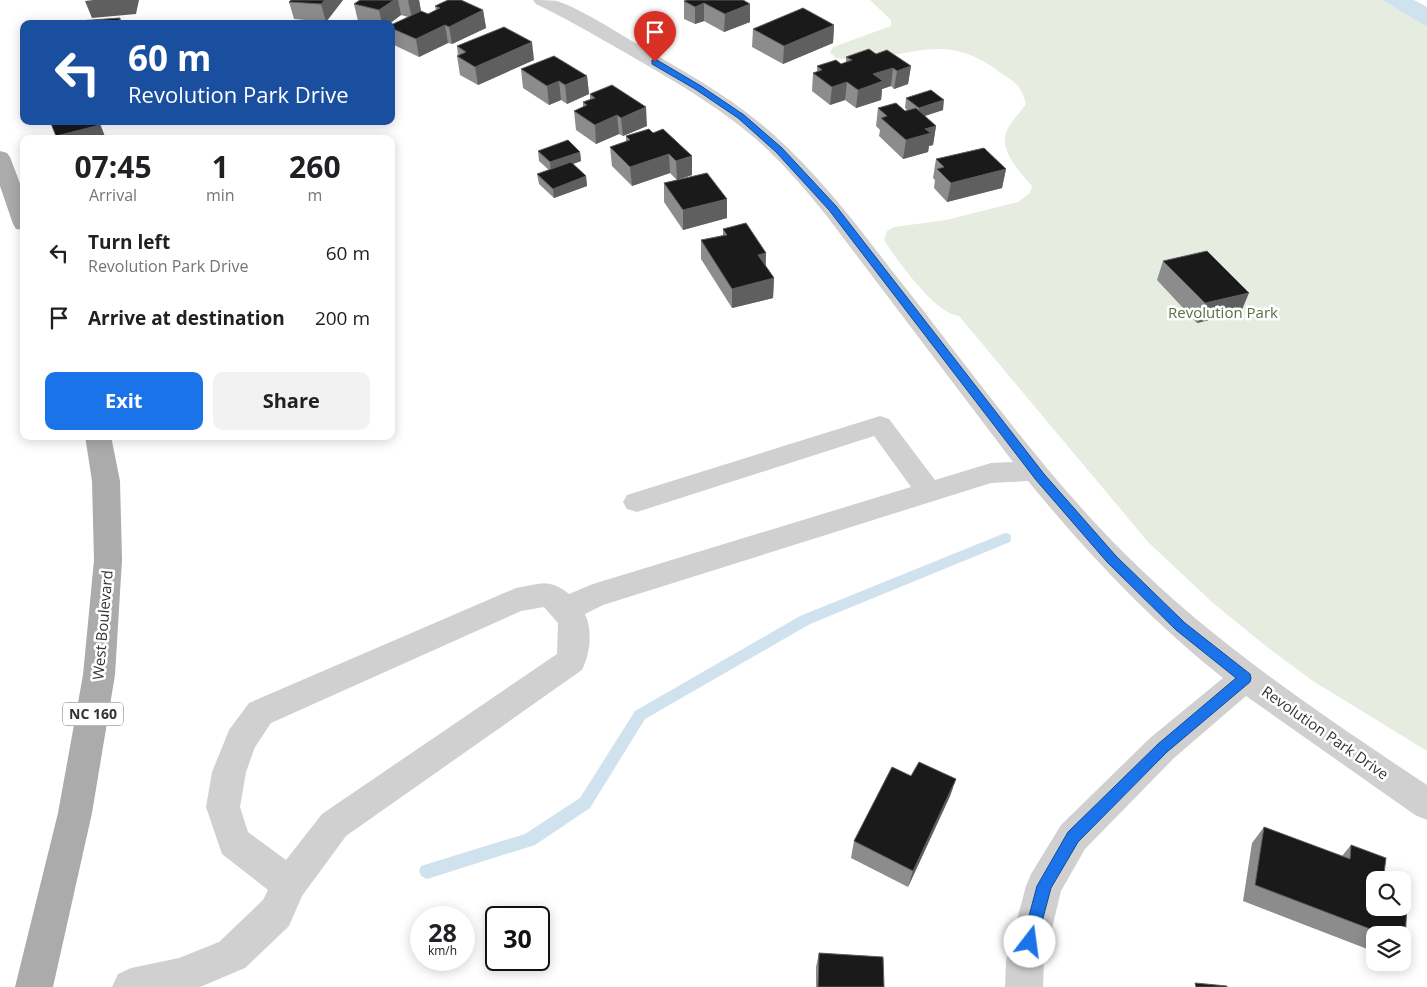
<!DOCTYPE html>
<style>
:root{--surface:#fff;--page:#f2f2f2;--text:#202124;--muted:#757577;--accent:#1a73e8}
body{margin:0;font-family:"Open Sans",sans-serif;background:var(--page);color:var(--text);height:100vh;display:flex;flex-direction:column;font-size:19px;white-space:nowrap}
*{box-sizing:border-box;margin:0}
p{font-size:16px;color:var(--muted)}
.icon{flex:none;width:28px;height:28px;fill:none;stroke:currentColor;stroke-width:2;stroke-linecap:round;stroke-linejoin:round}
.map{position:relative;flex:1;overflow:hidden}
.sheet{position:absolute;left:20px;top:135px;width:375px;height:305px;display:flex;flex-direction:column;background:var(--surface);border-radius:10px;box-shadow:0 2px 12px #0003}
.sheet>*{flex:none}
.banner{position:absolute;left:20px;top:20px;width:375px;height:105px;border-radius:10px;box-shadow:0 2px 12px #0003;background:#1a4fa0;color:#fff;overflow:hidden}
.fabs{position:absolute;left:1366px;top:871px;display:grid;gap:10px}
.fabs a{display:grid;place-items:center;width:45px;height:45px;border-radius:10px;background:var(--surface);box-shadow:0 2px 12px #0003;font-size:25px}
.speed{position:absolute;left:410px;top:906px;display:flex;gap:10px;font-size:25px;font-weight:700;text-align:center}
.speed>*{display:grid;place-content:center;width:65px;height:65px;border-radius:50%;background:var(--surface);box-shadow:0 2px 12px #0003;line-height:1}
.speed small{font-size:12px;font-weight:400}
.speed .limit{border:2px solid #111;border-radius:8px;background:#fff;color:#111}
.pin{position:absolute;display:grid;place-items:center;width:42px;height:42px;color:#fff;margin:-51px -21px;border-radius:50% 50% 50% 0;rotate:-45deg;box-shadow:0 0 5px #0007}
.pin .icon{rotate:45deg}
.me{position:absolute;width:55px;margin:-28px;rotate:15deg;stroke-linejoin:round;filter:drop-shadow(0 0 4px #0008)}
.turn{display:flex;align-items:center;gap:18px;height:105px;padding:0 25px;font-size:22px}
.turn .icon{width:65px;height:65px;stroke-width:2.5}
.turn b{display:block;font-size:35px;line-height:42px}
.eta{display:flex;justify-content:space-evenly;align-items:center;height:85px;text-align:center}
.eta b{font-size:30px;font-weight:700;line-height:35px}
.action{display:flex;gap:10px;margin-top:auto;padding:10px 25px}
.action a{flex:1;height:58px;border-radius:10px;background:var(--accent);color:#fff;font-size:20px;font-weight:700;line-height:58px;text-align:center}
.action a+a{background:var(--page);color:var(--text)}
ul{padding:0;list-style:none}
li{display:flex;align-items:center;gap:15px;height:65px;padding:0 25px}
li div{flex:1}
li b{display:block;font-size:19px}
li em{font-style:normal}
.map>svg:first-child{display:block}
.green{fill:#e6ecdf}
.water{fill:#cfe2ee}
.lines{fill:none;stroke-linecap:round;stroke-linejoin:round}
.stream{fill:#cfe2ee;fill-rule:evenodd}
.minor{fill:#d0d0d0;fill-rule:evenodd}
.major{fill:#ababab;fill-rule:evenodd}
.wall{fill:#8c8c8c}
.shaded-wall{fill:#5f5f5f}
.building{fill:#1a1a1a;stroke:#5f5f5f;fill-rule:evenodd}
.route{fill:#1a73e8;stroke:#114b97}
.labels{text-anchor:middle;stroke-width:5;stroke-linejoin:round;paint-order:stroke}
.shield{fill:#fff;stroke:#707070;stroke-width:1}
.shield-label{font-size:14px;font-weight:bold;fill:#333}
.park-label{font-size:15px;fill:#56703f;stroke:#fff}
.street-label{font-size:15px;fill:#333;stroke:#fff}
</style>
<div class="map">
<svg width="1427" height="987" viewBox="0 0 1427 987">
<rect width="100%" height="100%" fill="#fff"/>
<!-- green -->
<path class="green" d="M 870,0 L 1382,0 L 1427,27 L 1427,751 L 1313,681 L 1267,647 L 1213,603 L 1148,542 L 959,316 C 935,314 897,260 884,240 L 887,231 L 894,227 L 946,220 L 1018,202 L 1030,193 L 1032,186 C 1020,172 998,150 1007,130 C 1011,121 1021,112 1026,104 C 1020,82 1014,83 997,70 C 935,25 898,68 836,58 L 830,52 L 833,47 L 891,26 L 891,20 Z"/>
<!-- water -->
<path class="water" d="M 1382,0 L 1414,0 L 1427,7 L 1427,27 Z"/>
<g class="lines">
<!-- stream -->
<path class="stream" d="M 1005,533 L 1010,534 L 1011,538 L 1010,542 L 810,624 L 645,719 L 590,808 L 535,845 L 427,879 L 421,876 L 419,871 L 421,866 L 525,834 L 580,798 L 635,711 L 800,616 Z"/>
<!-- minor -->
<path class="minor" d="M 533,0 C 541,0 550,0 557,1 C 581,9 615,31 637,44 C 685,72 733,98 774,135 C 819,175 856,224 893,272 C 968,366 1038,467 1124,553 C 1215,644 1320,714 1427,785 L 1427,820 L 1415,815 L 1246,696 L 1174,758 L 1085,849 L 1061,891 L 1044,961 L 1043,987 L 1005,987 L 1006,961 L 1026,886 L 1031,874 L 1061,825 L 1150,738 L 1223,678 C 1150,620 1087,553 1028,481 L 991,483 L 603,605 L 585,614 C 593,632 590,653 582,670 L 346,836 L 302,896 L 289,926 L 245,968 L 200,987 L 112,987 L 118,974 L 131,968 L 179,958 L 219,942 L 263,900 L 268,890 L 222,854 L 206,807 L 212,772 L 225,740 L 229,730 L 249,703 L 516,588 C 539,584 550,578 569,594 L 593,584 L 911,487 L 874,436 L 637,512 L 627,509 L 623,502 L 627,495 L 880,416 L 889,419 L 935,480 L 991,463 L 1013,462 L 829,219 C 807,191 784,164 757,140 C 724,111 687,89 650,67 C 612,45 575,23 536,4 ZM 544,607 L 558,623 L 557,654 L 322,814 L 286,860 L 248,832 L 240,807 L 246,772 L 255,747 L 271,723 L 521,611 Z"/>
<!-- major -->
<g class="major">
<path d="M 0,151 L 7,153 L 10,157 L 24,194 L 24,230 L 16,229 L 13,224 L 0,186 Z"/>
<path d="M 85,436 L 111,436 L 120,481 L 122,560 L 115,675 L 92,813 L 53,987 L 15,987 L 58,813 L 83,675 L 94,560 L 92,481 Z"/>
</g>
</g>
<!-- wall -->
<g class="wall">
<path d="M 291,0 L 343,0 L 326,22 L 294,19 L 289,2 Z"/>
<path d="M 360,0 L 419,0 L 421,11 L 428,14 L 436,10 L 435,6 L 483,10 L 486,28 L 452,44 L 448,43 L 419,57 L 392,44 L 391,40 L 391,25 L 408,17 L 401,15 L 389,24 L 367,24 L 358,21 L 354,4 Z"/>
<path d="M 743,0 L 750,22 L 724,32 L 704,21 L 695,24 L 684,19 L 684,1 Z"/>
<path d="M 834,25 L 833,43 L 783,64 L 752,47 L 753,29 Z"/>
<path d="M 457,46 L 534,60 L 478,85 L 460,75 L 457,56 L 458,56 Z"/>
<path d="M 876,54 L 911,66 L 908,84 L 894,89 L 891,86 L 882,89 L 881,100 L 856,108 L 845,100 L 830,105 L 812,91 L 813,73 L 817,72 L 817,66 L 841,64 L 846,62 L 846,57 Z"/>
<path d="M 521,69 L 587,76 L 589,94 L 567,104 L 561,100 L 549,105 L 523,88 Z"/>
<path d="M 590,94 L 647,126 L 623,136 L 619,134 L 596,144 L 576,130 L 574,111 L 583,107 L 583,102 L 590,99 Z"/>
<path d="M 906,98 L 943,110 L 925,116 L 936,126 L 933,145 L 929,146 L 928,152 L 903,159 L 879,136 L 880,130 L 876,126 L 878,108 L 905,111 L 908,111 L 905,108 Z"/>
<path d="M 649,129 L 692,175 L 677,180 L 670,173 L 632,186 L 612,166 L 610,147 L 626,142 L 626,136 Z"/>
<path d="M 538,151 L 580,152 L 581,161 L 573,164 L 586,176 L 587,186 L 554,198 L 539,184 L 537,174 L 549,170 L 539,161 Z"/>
<path d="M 936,159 L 1006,169 L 1002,188 L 947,202 L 934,188 L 935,180 L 933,178 Z"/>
<path d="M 664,183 L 727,199 L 727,218 L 683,230 L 664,202 Z"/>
<path d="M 723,229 L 766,253 L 766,266 L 774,278 L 773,298 L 732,308 L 701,259 L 701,240 L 723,235 Z"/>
<path d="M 1163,261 L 1241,312 L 1197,323 L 1157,280 Z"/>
<path d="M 911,776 L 956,779 L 950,796 L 908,887 L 851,858 L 854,841 Z"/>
<path d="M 1264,827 L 1342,856 L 1351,845 L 1384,873 L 1405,943 L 1402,945 L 1402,935 L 1375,935 L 1375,952 L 1243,901 L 1252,843 Z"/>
<path d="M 819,953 L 884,987 L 816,987 L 816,967 Z"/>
</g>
<!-- shaded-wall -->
<g class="shaded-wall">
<path d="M 93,0 L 139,0 L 136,14 L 92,18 L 85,1 Z"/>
<path d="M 325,0 L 343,0 L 326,22 L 321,4 Z"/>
<path d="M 394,0 L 398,0 L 401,15 L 389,24 L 382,24 L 379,10 Z"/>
<path d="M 409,0 L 419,0 L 421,11 L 412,18 L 408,1 Z"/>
<path d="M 704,3 L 704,21 L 695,24 L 695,7 Z"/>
<path d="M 750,4 L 750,22 L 724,32 L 725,14 Z"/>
<path d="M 483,10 L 486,28 L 452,44 L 449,27 Z"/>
<path d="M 120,18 L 123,24 L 118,24 Z"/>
<path d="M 445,25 L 448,43 L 419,57 L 416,39 Z"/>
<path d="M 834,25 L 833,43 L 783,64 L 784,46 Z"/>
<path d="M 532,42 L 534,60 L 478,85 L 475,67 Z"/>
<path d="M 911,66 L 908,84 L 894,89 L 897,71 Z"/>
<path d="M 893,68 L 891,86 L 882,89 L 881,100 L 856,108 L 858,90 L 873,74 Z"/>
<path d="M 587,76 L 589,94 L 567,104 L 565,85 Z"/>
<path d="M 559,81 L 561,100 L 549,105 L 547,86 Z"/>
<path d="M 847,82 L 845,100 L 830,105 L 832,87 Z"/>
<path d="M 944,100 L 943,110 L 918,118 L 919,108 Z"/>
<path d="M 646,107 L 647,126 L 623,136 L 621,118 Z"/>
<path d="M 617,115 L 619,134 L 596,144 L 595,125 Z"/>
<path d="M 99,121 L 106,139 L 57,139 L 56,136 Z"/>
<path d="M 936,126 L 933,145 L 929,146 L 928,152 L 903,159 L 906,140 L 925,129 Z"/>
<path d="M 580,152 L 581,161 L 551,172 L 550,162 Z"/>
<path d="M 669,154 L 670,173 L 632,186 L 630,167 Z"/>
<path d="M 692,156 L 692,175 L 677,180 L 676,161 Z"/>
<path d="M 1006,169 L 1002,188 L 947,202 L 951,183 Z"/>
<path d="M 586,176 L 587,186 L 554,198 L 553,189 Z"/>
<path d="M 727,199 L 727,218 L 683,230 L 683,210 Z"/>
<path d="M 766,253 L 765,272 L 758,255 Z"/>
<path d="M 774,278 L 773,298 L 732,308 L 732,289 Z"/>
<path d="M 1249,293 L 1241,312 L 1197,323 L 1205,303 Z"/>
<path d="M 956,779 L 950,796 L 908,887 L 913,871 Z"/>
</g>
<!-- building -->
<g class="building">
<path d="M 291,0 L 325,0 L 321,4 L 289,2 Z"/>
<path d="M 360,0 L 394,0 L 379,10 L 354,4 Z"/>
<path d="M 448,0 L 461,0 L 483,10 L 449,27 L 445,25 L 416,39 L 391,28 L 391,25 L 421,11 L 428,14 L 440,8 L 435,6 Z"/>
<path d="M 687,0 L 743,0 L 750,4 L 725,14 L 704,3 L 695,7 L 684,1 Z"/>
<path d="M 803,8 L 834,25 L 784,46 L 753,29 Z"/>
<path d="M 120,18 L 118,24 L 77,24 L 78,21 Z"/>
<path d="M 504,27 L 532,42 L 475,67 L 457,56 L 466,52 L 457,46 Z"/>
<path d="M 869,49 L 876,54 L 887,50 L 911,66 L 897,71 L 893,68 L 873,74 L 883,81 L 858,90 L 847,82 L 832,87 L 813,73 L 822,70 L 817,66 L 836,60 L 841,64 L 852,60 L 846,57 Z"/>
<path d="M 554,56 L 587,76 L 565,85 L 559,81 L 547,86 L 521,69 Z"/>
<path d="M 612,85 L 646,107 L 621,118 L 617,115 L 595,125 L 574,111 L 587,105 L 583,102 L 595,98 L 590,94 Z"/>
<path d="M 931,90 L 944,100 L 919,108 L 906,98 Z"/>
<path d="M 896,103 L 905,111 L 916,108 L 936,126 L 925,129 L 931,133 L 906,140 L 881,118 L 887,116 L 878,108 Z"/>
<path d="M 50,121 L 98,121 L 100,125 L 56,136 Z"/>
<path d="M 649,129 L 653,133 L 663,129 L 692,156 L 676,161 L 669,154 L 630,167 L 610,147 L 630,140 L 626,136 Z"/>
<path d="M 327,136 L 329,139 L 319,139 Z"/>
<path d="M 568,140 L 580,152 L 550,162 L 538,151 Z"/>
<path d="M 984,148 L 1006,169 L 951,183 L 937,169 L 944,167 L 936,159 Z"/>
<path d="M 571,162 L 586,176 L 553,189 L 537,174 Z"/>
<path d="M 707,173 L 727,199 L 683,210 L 664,183 Z"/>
<path d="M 746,223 L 766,253 L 758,255 L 774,278 L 732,289 L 701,240 L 727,235 L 723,229 Z"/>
<path d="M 1207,251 L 1249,293 L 1205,303 L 1163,261 Z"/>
<path d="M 919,762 L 956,779 L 913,871 L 854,841 L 892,767 L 911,776 Z"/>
<path d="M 1264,827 L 1350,859 L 1351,845 L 1386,858 L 1384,873 L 1408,882 L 1405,943 L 1402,941 L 1402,935 L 1386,935 L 1255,885 ZM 1375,880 L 1402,880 L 1402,908 L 1375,908 Z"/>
<path d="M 819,953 L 883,957 L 884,987 L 818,987 Z"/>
<path d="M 1195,983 L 1227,986 L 1227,987 L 1196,987 Z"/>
</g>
<!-- route -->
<path class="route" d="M 652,60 L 657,60 L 701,86 L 744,115 L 782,148 L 836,206 L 1044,474 L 1116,556 L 1185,623 L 1250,674 L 1251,678 L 1250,682 L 1167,752 L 1078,842 L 1051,888 L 1035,948 L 1030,950 L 1024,948 L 1022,942 L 1037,886 L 1068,832 L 1158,744 L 1236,678 L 1176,630 L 1107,562 L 1036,480 L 829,210 L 776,152 L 738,118 L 695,89 L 652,64 Z"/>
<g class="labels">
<!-- shield labels -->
<rect class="shield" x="63" y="702.5" width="60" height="23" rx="4"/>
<g class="shield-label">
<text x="93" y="719">NC 160</text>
</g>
<!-- park labels -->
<g class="park-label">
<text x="1223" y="318">Revolution Park</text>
</g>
<!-- street labels -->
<g class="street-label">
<text transform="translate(103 625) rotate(-85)" y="5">West Boulevard</text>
<text transform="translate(1325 733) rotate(35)" y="5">Revolution Park Drive</text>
</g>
</g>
</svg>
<div class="fabs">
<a><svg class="icon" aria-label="search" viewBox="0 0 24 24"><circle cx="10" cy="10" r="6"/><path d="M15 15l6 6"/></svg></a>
<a><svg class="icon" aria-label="layers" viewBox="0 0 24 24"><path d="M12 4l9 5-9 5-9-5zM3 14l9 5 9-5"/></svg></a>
</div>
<div class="speed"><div>28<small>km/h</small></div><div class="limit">30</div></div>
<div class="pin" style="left:655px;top:62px;background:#d93025"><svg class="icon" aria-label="arrive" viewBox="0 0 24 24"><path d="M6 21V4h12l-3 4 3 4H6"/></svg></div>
<svg class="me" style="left:1030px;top:942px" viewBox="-20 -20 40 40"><circle r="19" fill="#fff"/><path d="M0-13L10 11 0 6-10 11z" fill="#1a73e8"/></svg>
<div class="banner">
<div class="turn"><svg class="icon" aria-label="left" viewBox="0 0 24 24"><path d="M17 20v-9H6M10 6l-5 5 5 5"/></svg><div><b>60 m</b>Revolution Park Drive</div></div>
</div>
<section class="sheet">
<div class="eta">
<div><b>07:45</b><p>Arrival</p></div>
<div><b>1</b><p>min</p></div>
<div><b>260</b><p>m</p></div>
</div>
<ul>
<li><svg class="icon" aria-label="left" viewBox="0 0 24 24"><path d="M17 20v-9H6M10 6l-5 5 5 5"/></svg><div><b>Turn left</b><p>Revolution Park Drive</p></div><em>60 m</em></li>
<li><svg class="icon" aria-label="arrive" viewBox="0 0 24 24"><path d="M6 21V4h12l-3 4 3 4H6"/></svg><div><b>Arrive at destination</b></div><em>200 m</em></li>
</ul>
<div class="action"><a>Exit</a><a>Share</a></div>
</section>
</div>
